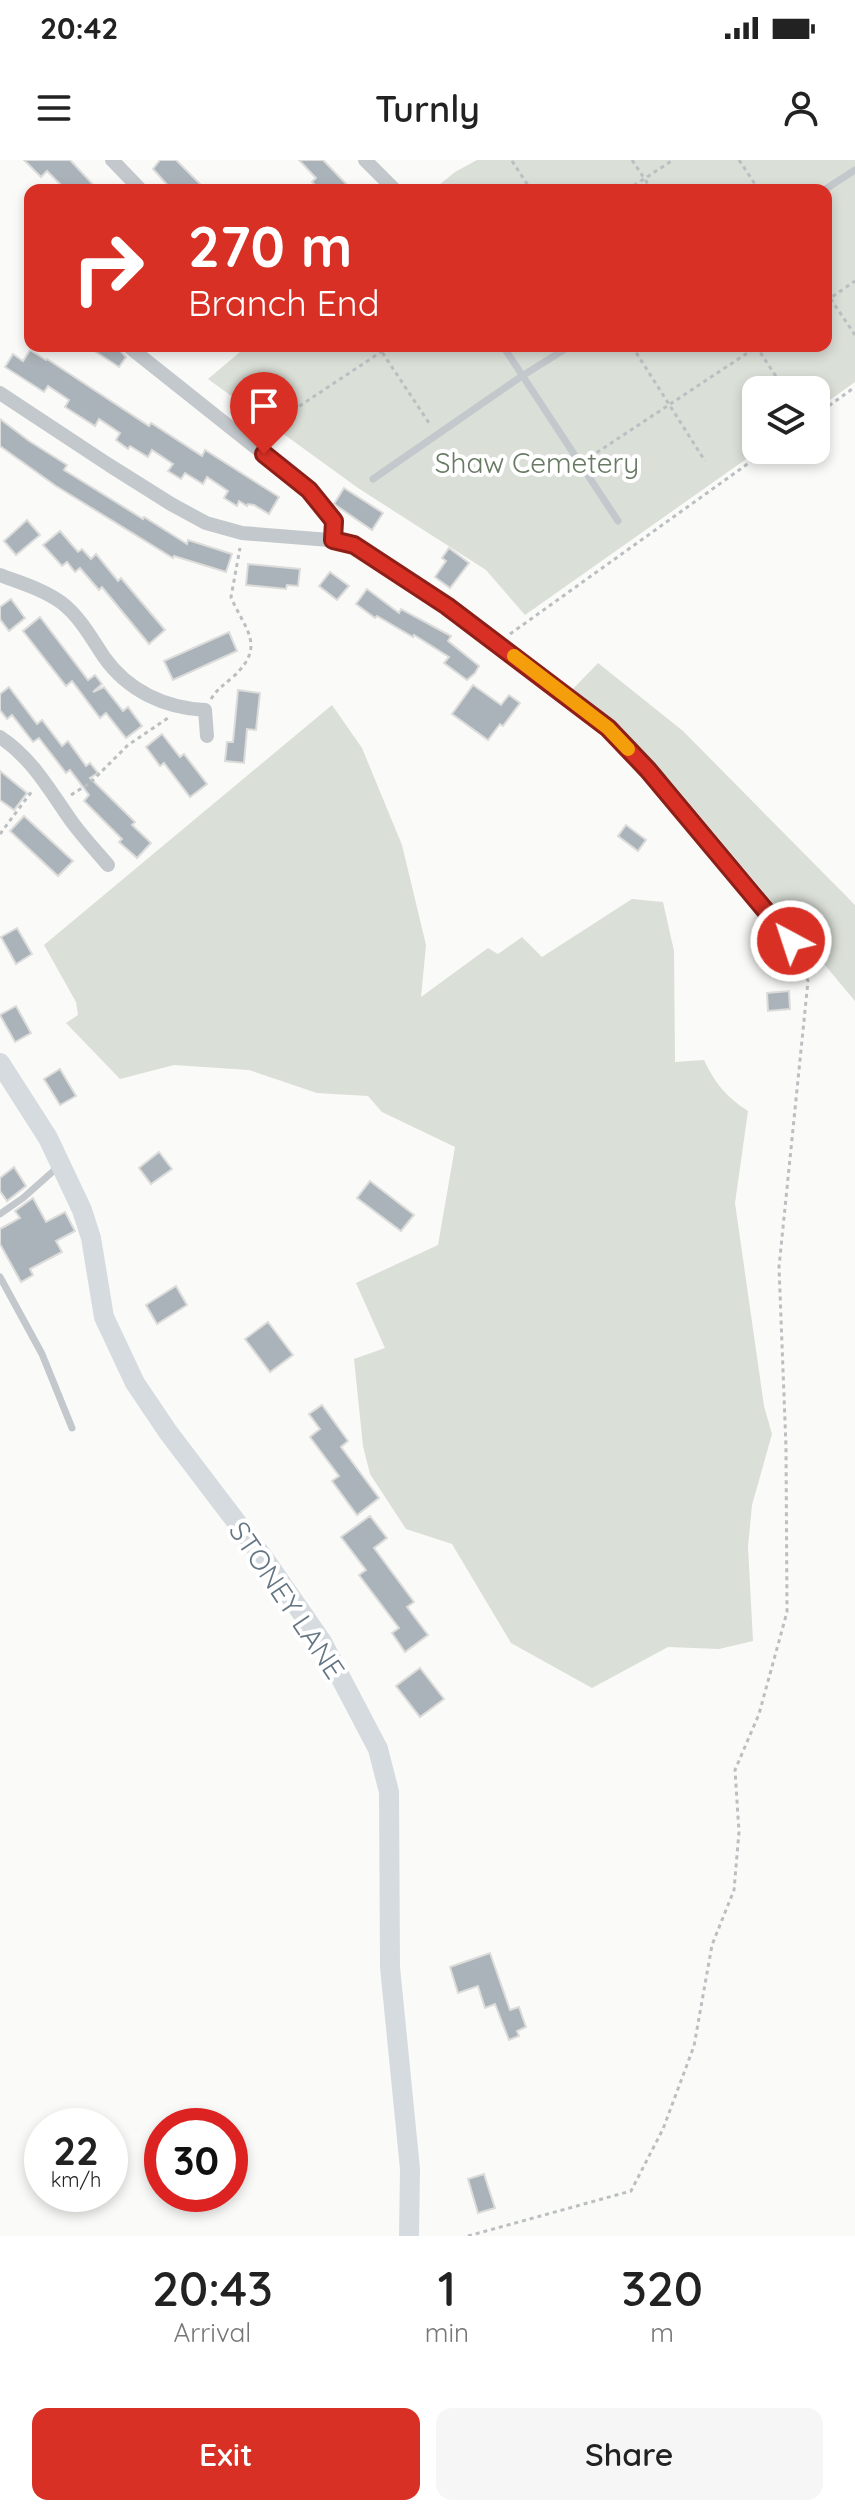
<!DOCTYPE html>
<style>
:root{--surface:#fff;--page:#f6f6f6;--text:#222;--muted:#767676;--accent:#d93025}
body{margin:0;font-family:Quicksand,sans-serif;background:var(--page);color:var(--text);height:100vh;display:flex;flex-direction:column;font-size:30px;white-space:nowrap}
*{box-sizing:border-box;margin:0}
p{font-size:26px;color:var(--muted)}
.icon{flex:none;width:44px;height:44px;fill:none;stroke:currentColor;stroke-width:2;stroke-linecap:round;stroke-linejoin:round}
.map{position:relative;height:2076px;overflow:hidden}
.side{display:flex;flex-direction:column;background:var(--surface);flex:1}
.side>*{flex:none}
.hud{position:absolute;left:24px;top:24px;width:808px;height:168px;border-radius:16px;box-shadow:0 4px 12px #0003;background:#d93025;color:#fff;overflow:hidden}
.controls{position:absolute;left:742px;top:216px;display:grid;gap:16px}
.controls a{display:grid;place-items:center;width:88px;height:88px;border-radius:16px;background:var(--surface);box-shadow:0 4px 12px #0003;font-size:40px}
.speed{position:absolute;left:24px;top:1948px;display:flex;gap:16px;font-size:40px;font-weight:700;text-align:center}
.speed>*{display:grid;place-content:center;width:104px;height:104px;border-radius:50%;background:var(--surface);box-shadow:0 4px 12px #0003;line-height:1}
.speed small{font-size:20px;font-weight:400}
.speed .limit{border:12px solid #d22;background:#fff;color:#111}
.pin{position:absolute;display:grid;place-items:center;width:68px;height:68px;color:#fff;margin:-82px -34px;border-radius:50% 50% 50% 0;rotate:-45deg;box-shadow:0 0 8px #0007}
.pin .icon{rotate:45deg}
.me{position:absolute;width:88px;margin:-44px;rotate:320deg;stroke-linejoin:round;filter:drop-shadow(0 0 6px #0008)}
.turn{display:flex;align-items:center;gap:28px;height:168px;padding:0 32px;font-size:36px}
.turn .icon{width:104px;height:104px;stroke-width:2.5}
.turn b{display:block;font-size:56px;line-height:68px}
.eta{display:flex;justify-content:space-evenly;align-items:center;height:136px;text-align:center}
.eta b{font-size:48px;font-weight:600;line-height:56px}
.action{display:flex;gap:16px;margin-top:auto;padding:16px 32px}
.action a{flex:1;height:92px;border-radius:16px;background:var(--accent);color:#fff;font-size:32px;font-weight:600;line-height:92px;text-align:center}
.action a+a{background:var(--page);color:var(--text)}
.status{display:flex;justify-content:space-between;align-items:center;height:56px;padding:0 40px;background:var(--surface);direction:ltr}
.status svg{height:22px;fill:currentColor}
header{display:flex;justify-content:space-between;align-items:center;height:104px;padding:0 32px;background:var(--surface);font-size:36px;font-weight:600}
.map>svg:first-child{display:block}
.green{fill:#dadfd7}
.building{fill:#aab3b9;stroke:#dcdcda;stroke-width:2}
.lines{fill:none;stroke-linecap:round;stroke-linejoin:round}
.path{stroke:#bbbfc2;stroke-width:3;stroke-dasharray:4 4;stroke-linecap:butt}
.lane{stroke:#c3c8cc;stroke-width:7}
.street{stroke:#c3c8cc;stroke-width:14}
.secondary{stroke:#d6dbdf;stroke-width:20}
.route-casing{stroke:#8d1f18;stroke-width:20}
.route{stroke:#d93025;stroke-width:14}
.slow{stroke:#f59e0b;stroke-width:14}
.labels{text-anchor:middle;stroke-width:8;stroke-linejoin:round;paint-order:stroke}
.park-label{font-size:28px;fill:#687a64;stroke:#fff}
.street-label{font-size:28px;fill:#657683;stroke:#fff}
</style>
<div class="status"><b>20:42</b><svg viewBox="0 0 49 12"><path d="M0 12V9h3v3zM5 12V6h3v6zM10 12V3h3v9zM15 12V0h3v12zM26 1h20v11H26zM47 4h2v5h-2z"/></svg></div>
<header><svg class="icon" aria-label="menu" viewBox="0 0 24 24"><path d="M4 6h16M4 12h16M4 18h16"/></svg>Turnly<svg class="icon" aria-label="person" viewBox="0 0 24 24"><circle cx="12" cy="8" r="4"/><path d="M4 21q1-7 8-7t8 7"/></svg></header>
<div class="map">
<svg width="855" height="2076" viewBox="0 0 855 2076">
<rect width="100%" height="100%" fill="#fafaf8"/>
<!-- green -->
<g class="green">
<path d="M 477,0 L 855,0 L 855,222 L 816,250 L 816,230 L 756,230 L 756,290 L 759,290 L 525,455 L 486,410 L 358,328 L 208,219 L 247,186 L 826,186 L 826,30 L 433,30 L 455,12 Z"/>
<path d="M 598,503 L 683,571 L 855,745 L 855,841 L 669,619 L 571,531 Z"/>
<path d="M 332,545 L 362,588 L 402,685 L 426,785 L 421,837 L 488,788 L 498,794 L 522,777 L 542,797 L 632,739 L 663,742 L 674,791 L 675,902 L 704,900 C 715,923 726,937 748,951 L 735,1043 L 764,1246 L 772,1274 L 752,1345 L 748,1387 L 753,1481 L 719,1489 L 668,1487 L 592,1528 L 511,1483 L 452,1384 L 406,1369 L 370,1314 L 363,1286 L 354,1199 L 385,1188 L 356,1123 L 438,1085 L 455,987 L 382,952 L 368,936 L 317,933 L 249,910 L 174,905 L 120,919 L 66,863 L 78,855 L 76,842 L 44,785 Z"/>
</g>
<!-- building -->
<g class="building">
<path d="M 24,0 L 70,0 L 98,30 L 66,30 L 47,11 L 41,17 Z"/>
<path d="M 160,0 L 176,0 L 206,30 L 172,30 L 153,9 Z"/>
<path d="M 299,0 L 323,0 L 352,30 L 320,30 L 312,22 L 316,18 Z"/>
<path d="M 87,186 L 116,186 L 126,197 L 119,207 Z"/>
<path d="M 30,190 L 46,200 L 47,199 L 149,266 L 151,263 L 202,296 L 205,290 L 279,337 L 269,354 L 254,345 L 248,344 L 247,346 L 239,341 L 237,346 L 224,338 L 228,331 L 207,317 L 203,324 L 185,313 L 181,319 L 168,311 L 173,304 L 152,290 L 148,297 L 130,286 L 128,289 L 116,280 L 120,273 L 99,259 L 95,266 L 65,247 L 69,240 L 48,226 L 44,232 L 5,207 L 13,194 L 23,201 Z"/>
<path d="M 0,259 L 29,281 L 67,305 L 64,310 L 143,359 L 144,357 L 187,384 L 188,380 L 232,394 L 226,412 L 174,396 L 173,398 L 56,326 L 0,286 Z"/>
<path d="M 344,328 L 383,353 L 372,370 L 334,344 Z"/>
<path d="M 27,360 L 40,375 L 16,395 L 4,381 Z"/>
<path d="M 60,371 L 78,392 L 82,389 L 91,399 L 96,394 L 118,421 L 121,418 L 165,470 L 149,484 L 102,427 L 99,430 L 80,408 L 75,412 L 67,402 L 62,406 L 43,385 Z"/>
<path d="M 449,388 L 469,403 L 450,428 L 435,417 L 446,401 L 442,398 Z"/>
<path d="M 248,404 L 300,409 L 298,426 L 287,425 L 286,429 L 246,425 Z"/>
<path d="M 330,412 L 349,426 L 337,440 L 319,426 Z"/>
<path d="M 367,429 L 399,453 L 401,449 L 451,476 L 448,481 L 479,506 L 475,513 L 467,520 L 444,503 L 449,497 L 414,475 L 413,477 L 377,456 L 375,458 L 356,444 Z"/>
<path d="M 11,439 L 25,458 L 9,471 L 0,459 L 0,447 Z"/>
<path d="M 40,457 L 88,520 L 95,515 L 102,524 L 93,532 L 104,527 L 123,551 L 128,547 L 142,566 L 126,578 L 106,553 L 100,558 L 72,521 L 66,526 L 23,471 Z"/>
<path d="M 229,472 L 237,491 L 173,520 L 164,501 Z"/>
<path d="M 473,525 L 501,545 L 509,535 L 520,543 L 503,566 L 500,564 L 488,580 L 452,554 Z"/>
<path d="M 9,527 L 37,564 L 42,560 L 62,586 L 68,581 L 86,606 L 90,603 L 98,613 L 90,618 L 135,662 L 132,665 L 151,683 L 137,698 L 119,682 L 122,679 L 84,641 L 89,635 L 70,610 L 66,613 L 39,578 L 33,582 L 12,555 L 7,559 L 0,550 L 0,534 Z"/>
<path d="M 238,530 L 260,533 L 256,570 L 247,569 L 244,603 L 225,601 L 227,582 L 233,582 Z"/>
<path d="M 162,574 L 180,597 L 184,594 L 207,624 L 190,637 L 164,603 L 160,606 L 146,587 Z"/>
<path d="M 0,611 L 27,633 L 14,650 L 0,640 Z"/>
<path d="M 24,656 L 73,701 L 58,716 L 10,671 Z"/>
<path d="M 626,665 L 646,680 L 638,691 L 618,676 Z"/>
<path d="M 17,768 L 32,794 L 16,804 L 1,777 Z"/>
<path d="M 789,831 L 790,849 L 768,851 L 767,833 Z"/>
<path d="M 16,846 L 31,873 L 15,882 L 0,855 Z"/>
<path d="M 60,909 L 76,936 L 60,945 L 44,919 Z"/>
<path d="M 159,992 L 172,1009 L 151,1024 L 139,1008 Z"/>
<path d="M 14,1007 L 26,1026 L 7,1041 L 0,1031 L 0,1018 Z"/>
<path d="M 370,1021 L 414,1055 L 401,1071 L 357,1038 Z"/>
<path d="M 33,1038 L 46,1062 L 65,1052 L 75,1071 L 56,1081 L 62,1092 L 30,1109 L 33,1115 L 21,1122 L 0,1084 L 0,1069 L 20,1058 L 15,1051 Z"/>
<path d="M 176,1126 L 187,1145 L 157,1164 L 146,1145 Z"/>
<path d="M 268,1162 L 293,1195 L 270,1212 L 245,1179 Z"/>
<path d="M 322,1245 L 348,1281 L 341,1287 L 379,1338 L 357,1355 L 332,1321 L 339,1316 L 310,1277 L 320,1269 L 309,1254 Z"/>
<path d="M 370,1356 L 387,1378 L 374,1388 L 414,1442 L 407,1447 L 428,1475 L 405,1492 L 392,1473 L 399,1468 L 359,1415 L 366,1410 L 341,1377 Z"/>
<path d="M 420,1508 L 444,1539 L 420,1557 L 396,1526 Z"/>
<path d="M 490,1793 L 510,1850 L 519,1847 L 526,1867 L 517,1871 L 519,1876 L 509,1880 L 495,1844 L 485,1848 L 478,1826 L 458,1833 L 450,1807 Z"/>
<path d="M 484,2014 L 495,2048 L 478,2053 L 468,2019 Z"/>
</g>
<g class="lines">
<!-- path -->
<g class="path">
<path d="M 632,0 L 652,30"/>
<path d="M 739,0 L 759,30"/>
<path d="M 512,1 L 531,30"/>
<path d="M 627,30 L 673,0"/>
<path d="M 826,132 L 855,175"/>
<path d="M 826,141 L 855,121"/>
<path d="M 378,186 L 431,266"/>
<path d="M 632,186 L 705,301"/>
<path d="M 756,186 L 785,230"/>
<path d="M 286,255 L 390,186"/>
<path d="M 816,255 L 855,227"/>
<path d="M 590,297 L 758,186"/>
<path d="M 510,474 L 767,290"/>
<path d="M 211,539 C 217,529 225,524 234,516 C 267,485 244,469 231,437 L 240,388"/>
<path d="M 71,635 L 90,623 L 128,585 L 168,558"/>
<path d="M 0,674 L 32,631"/>
<path d="M 468,2076 L 631,2031 L 663,1969 L 694,1886 L 712,1785 L 734,1730 L 739,1672 L 735,1610 L 759,1554 L 787,1452 L 786,1287 L 779,1107 L 808,821 L 796,792"/>
</g>
<!-- lane -->
<g class="lane">
<path d="M 824,30 L 855,10"/>
<path d="M 503,186 L 618,361"/>
<path d="M 373,319 L 522,216 L 570,186"/>
<path d="M 0,1054 L 23,1038 L 59,1006"/>
<path d="M 0,1117 L 42,1194 L 72,1268"/>
</g>
<!-- street -->
<g class="street">
<path d="M 112,0 L 141,30"/>
<path d="M 365,0 L 395,30"/>
<path d="M 128,186 L 309,330 L 334,361 L 333,380"/>
<path d="M 0,233 L 109,305 L 171,344 L 206,363 L 242,373 L 342,381 L 354,385 L 447,446 L 608,568 L 648,610 L 791,781"/>
<path d="M 0,415 C 21,423 45,430 62,443 C 80,457 92,479 104,497 C 128,531 165,548 205,550 L 207,576"/>
<path d="M 0,577 C 32,598 50,631 72,662 C 83,677 96,691 108,705"/>
</g>
<!-- secondary -->
<path class="secondary" d="M 0,903 L 48,978 L 82,1050 L 91,1078 L 104,1157 L 135,1223 L 168,1272 L 263,1397 L 322,1482 L 378,1589 L 389,1632 L 390,1807 L 410,2009 L 409,2076"/>
</g>
<g class="lines">
<defs>
<path id="route" d="M 264,294 L 309,330 L 334,361 L 333,380 L 354,385 L 447,446 L 608,568 L 648,610 L 791,781"/>
</defs>
<!-- route casing -->
<use href="#route" class="route-casing"/>
<!-- route -->
<use href="#route" class="route"/>
<!-- slow -->
<path class="slow" d="M 514,496 L 608,568 L 628,589"/>
</g>
<g class="labels">
<!-- park labels -->
<g class="park-label">
<text x="537" y="313">Shaw Cemetery</text>
</g>
<!-- street labels -->
<g class="street-label">
<text transform="translate(287 1440) rotate(56)" y="10">STONEY LANE</text>
</g>
</g>
</svg>
<div class="controls">
<a><svg class="icon" aria-label="layers" viewBox="0 0 24 24"><path d="M12 4l9 5-9 5-9-5zM3 14l9 5 9-5"/></svg></a>
</div>
<div class="speed"><div>22<small>km/h</small></div><div class="limit">30</div></div>
<div class="pin" style="left:264px;top:294px;background:#d93025"><svg class="icon" aria-label="arrive" viewBox="0 0 24 24"><path d="M6 21V4h12l-3 4 3 4H6"/></svg></div>
<svg class="me" style="left:791px;top:781px" viewBox="-20 -20 40 40"><circle r="17" fill="#d93025" stroke="#fff" stroke-width="3"/><path d="M0-11L8 9 0 5-8 9z" fill="#fff"/></svg>
<div class="hud">
<div class="turn"><svg class="icon" aria-label="right" viewBox="0 0 24 24"><path d="M7 20v-9h11M14 6l5 5-5 5"/></svg><div><b>270 m</b>Branch End</div></div>
</div>
</div>
<section class="side">
<div class="eta">
<div><b>20:43</b><p>Arrival</p></div>
<div><b>1</b><p>min</p></div>
<div><b>320</b><p>m</p></div>
</div>
<div class="action"><a>Exit</a><a>Share</a></div>
</section>
